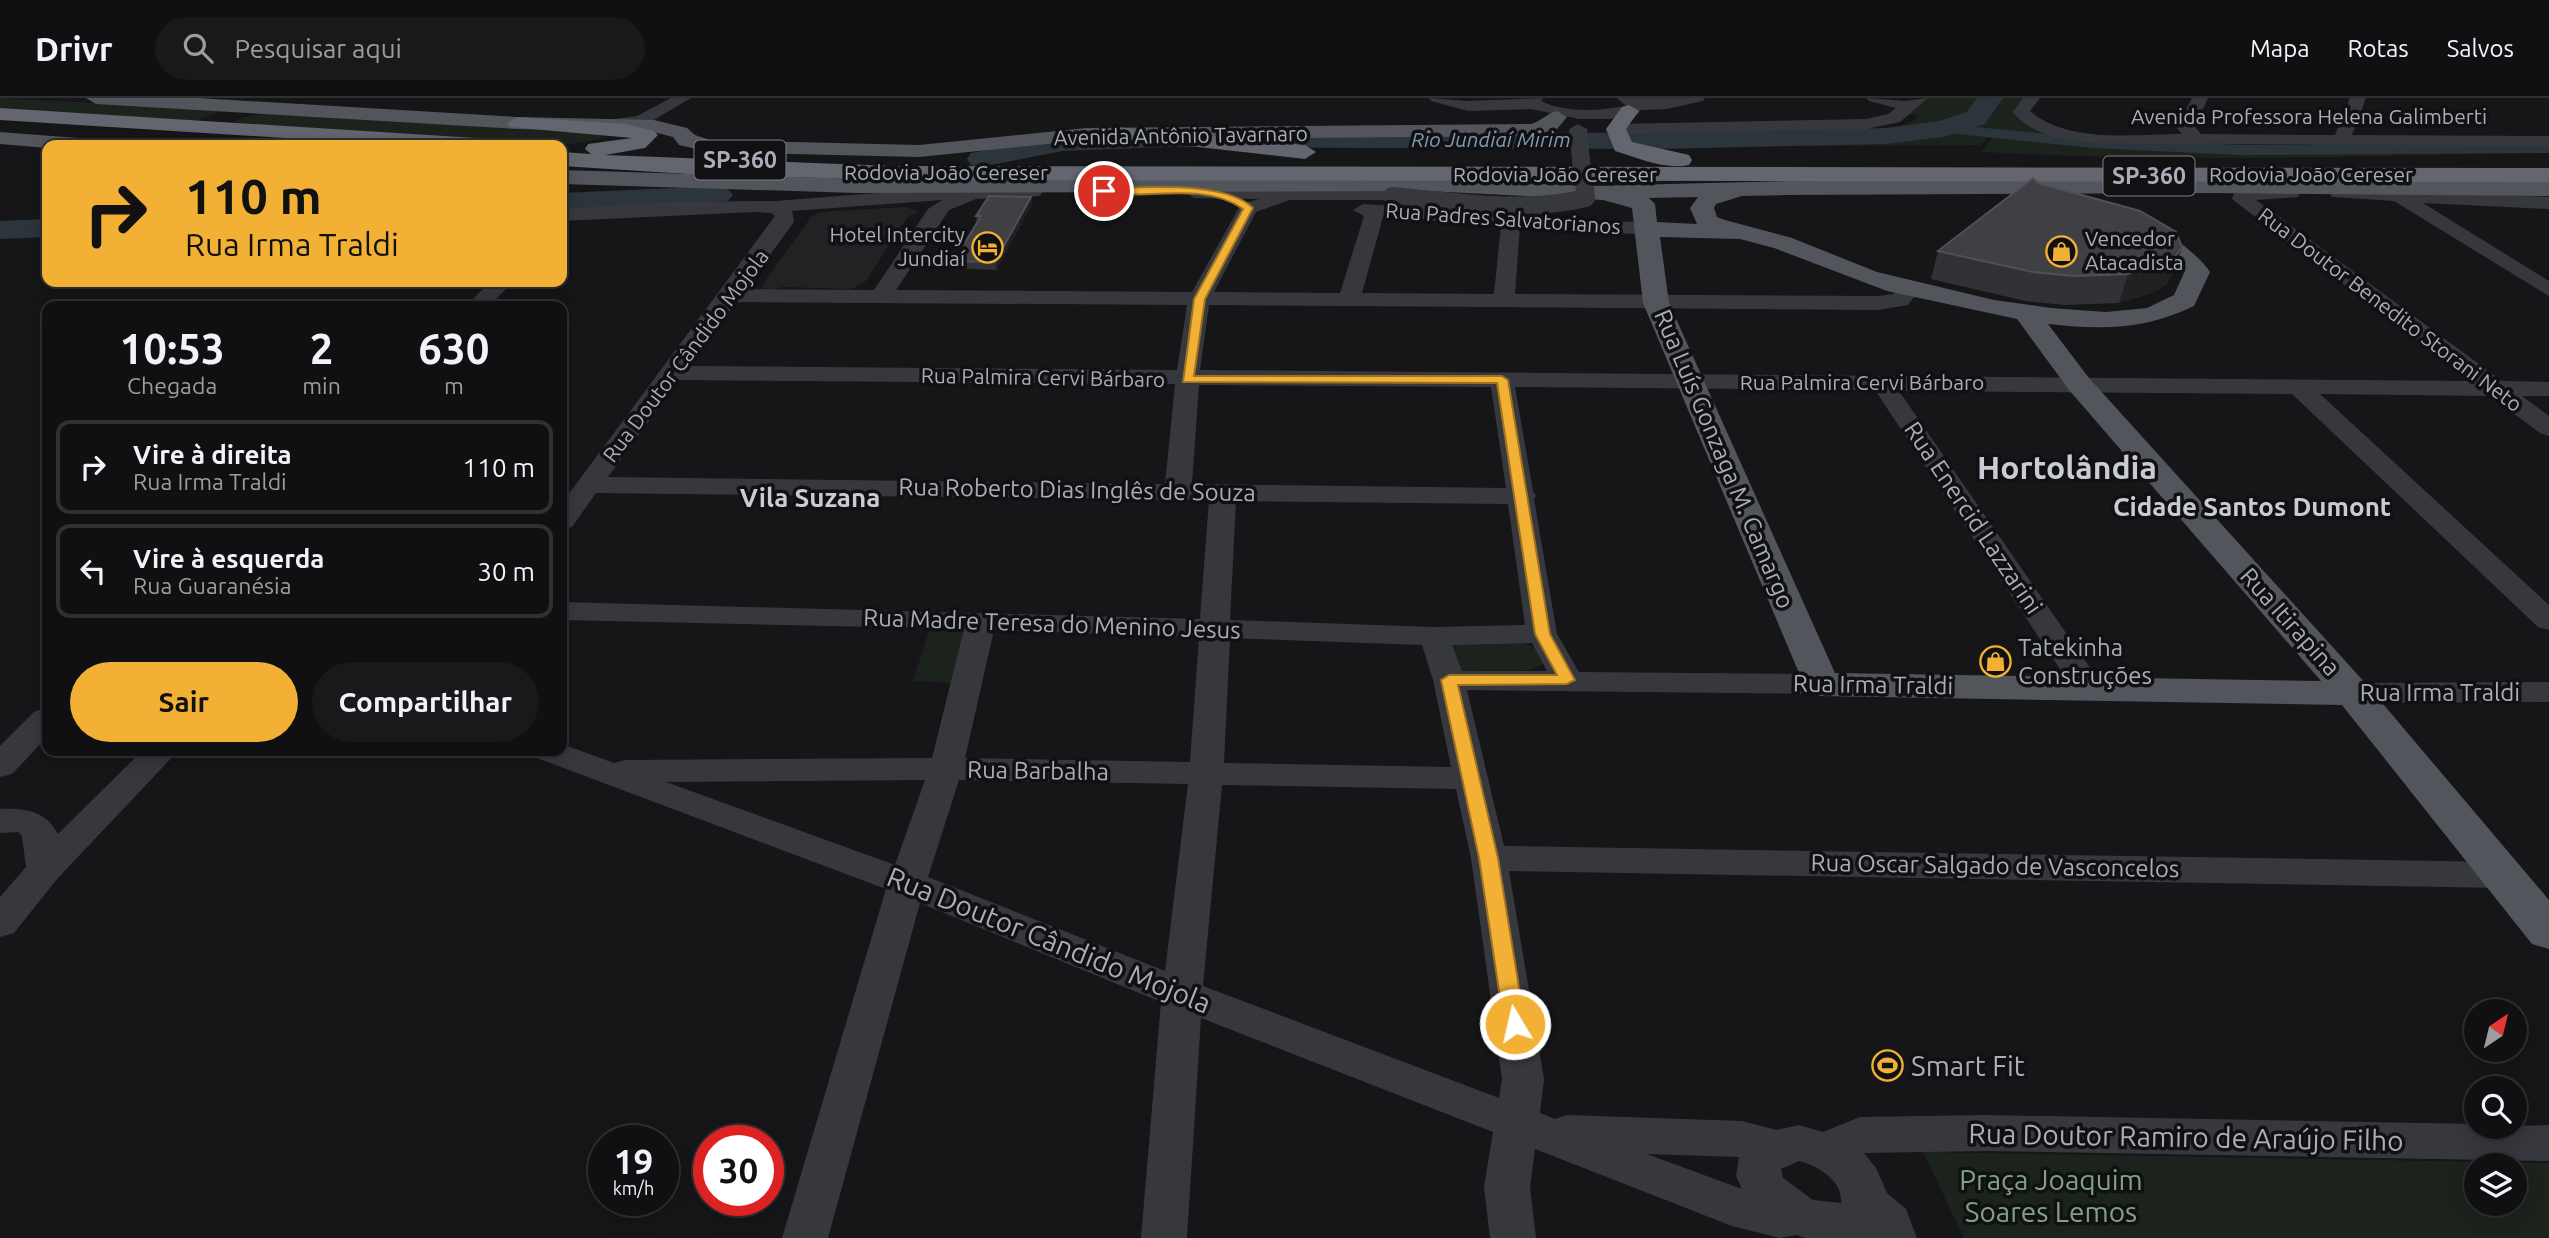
<!DOCTYPE html>
<html lang="pt">
<meta charset="utf-8">
<style>
:root{--surface:#101012;--page:#19191b;--text:#f1f3f6;--muted:#9c9d9f;--line:#303032;--accent:#f2b134}
body{margin:0;font-family:Ubuntu,sans-serif;background:var(--page);color:var(--text);height:100vh;display:flex;flex-direction:column;font-size:26px;white-space:nowrap}
*{box-sizing:border-box;margin:0}
p{font-size:23px;color:var(--muted)}
.icon{flex:none;width:38px;height:38px;fill:none;stroke:currentColor;stroke-width:2;stroke-linecap:round;stroke-linejoin:round}
.map{position:relative;flex:1;overflow:hidden}
.sheet{position:absolute;left:42px;top:203px;width:525px;height:455px;display:flex;flex-direction:column;background:var(--surface);border-radius:14px;box-shadow:0 4px 18px #0003,0 0 0 2px var(--line)}
.sheet>*{flex:none}
.guide{position:absolute;left:42px;top:42px;width:525px;height:147px;border-radius:14px;box-shadow:0 4px 18px #0003,0 0 0 2px var(--line);background:#f2b134;color:#111;overflow:hidden}
.needle{width:46px;rotate:35deg}
.fabs{position:absolute;left:2464px;top:901px;display:grid;gap:14px}
.fabs a{display:grid;place-items:center;width:63px;height:63px;border-radius:50%;background:var(--surface);box-shadow:0 4px 18px #0003,0 0 0 2px var(--line);font-size:35px}
.speed{position:absolute;left:588px;top:1027px;display:flex;gap:14px;font-size:35px;font-weight:700;text-align:center}
.speed>*{display:grid;place-content:center;width:91px;height:91px;border-radius:50%;background:var(--surface);box-shadow:0 4px 18px #0003,0 0 0 2px var(--line);line-height:1}
.speed small{font-size:18px;font-weight:400}
.speed .limit{border:10px solid #d22;background:#fff;color:#111}
.pin{position:absolute;display:grid;place-items:center;width:60px;height:60px;color:#fff;margin:-30px;border:4px solid #fff;border-radius:50%;box-shadow:0 2px 7px #0007}
.me{position:absolute;width:77px;margin:-38px;rotate:351deg;stroke-linejoin:round;filter:drop-shadow(0 0 5px #0008)}
.turn{display:flex;align-items:center;gap:24px;height:147px;padding:0 28px;font-size:32px}
.turn .icon{width:91px;height:91px;stroke-width:2.5}
.turn b{display:block;font-size:49px;line-height:60px}
.eta{display:flex;justify-content:space-evenly;align-items:center;height:119px;text-align:center}
.eta b{font-size:42px;font-weight:700;line-height:49px}
.cta{display:flex;gap:14px;margin-top:auto;padding:14px 28px}
.cta a{flex:1;height:80px;border-radius:42px;background:var(--accent);color:#111;font-size:28px;font-weight:700;line-height:80px;text-align:center}
.cta a+a{background:var(--page);color:var(--text)}
ul{padding:0;list-style:none}
li{display:flex;align-items:center;gap:21px;height:94px;margin:0 14px 10px;padding:0 14px;border:4px solid var(--line);border-radius:14px}
li div{flex:1}
li b{display:block;font-size:26px}
li em{font-style:normal}
header{display:flex;align-items:center;gap:42px;box-sizing:border-box;height:98px;padding:0 35px;background:var(--surface);border-bottom:2px solid var(--line)}
header strong{font-size:33px}
nav{display:flex;gap:38px;margin-inline-start:auto;font-size:24px}
.search{width:490px;height:63px;background:var(--page);display:flex;align-items:center;gap:18px;box-sizing:border-box;padding:0 24px;border-radius:38px;color:var(--muted);font-size:26px}
.map>svg:first-child{display:block}
.built{fill:#222225}
.green{fill:#1c231d;fill-rule:evenodd}
.lines{fill:none;stroke-linecap:round;stroke-linejoin:round}
.canal{fill:#2c353c;fill-rule:evenodd}
.river{fill:#2c353c;fill-rule:evenodd}
.minor{fill:#37383d;fill-rule:evenodd}
.major{fill:#53555c;fill-rule:evenodd}
.highway{fill:#63666e;fill-rule:evenodd}
.minor-bridge{stroke:#37383d;stroke-width:18}
.wall{fill:#323236}
.shaded-wall{fill:#212124}
.building{fill:#3f3f44;stroke:#4f5156;stroke-width:2}
.route{fill:#f2b134;stroke:#9d7322;stroke-width:2}
.labels{text-anchor:middle;stroke-width:7;stroke-linejoin:round;paint-order:stroke}
.far-street-label{font-size:21px;fill:#a8adb8;stroke:#111113}
.far-water-label{font-size:21px;font-style:italic;fill:#7f9bb3;stroke:#111113}
.far-poi-label{font-size:21px;fill:#a8adb8;stroke:#111113;text-anchor:end}
.shield{fill:#111113;stroke:#7b7e86;stroke-width:2}
.shield-label{font-size:23px;font-weight:bold;fill:#a8adb8}
.street-label{font-size:24px;fill:#a8adb8;stroke:#111113}
.poi-label{font-size:24px;fill:#a8adb8;stroke:#111113;text-anchor:start}
.neighbourhood-label{font-size:26px;font-weight:bold;fill:#c9ccd4;stroke:#111113}
.near-street-label{font-size:28px;fill:#a8adb8;stroke:#111113}
.near-poi-label{font-size:28px;fill:#a8adb8;stroke:#111113;text-anchor:start}
.near-park-label{font-size:28px;fill:#7fa381;stroke:#111113}
.district-label{font-size:32px;font-weight:bold;fill:#c9ccd4;stroke:#111113}
</style>
<header>
<strong>Drivr</strong>
<div class="search"><svg class="icon" aria-label="search" viewBox="0 0 24 24"><circle cx="10" cy="10" r="6"/><path d="M15 15l6 6"/></svg>Pesquisar aqui</div>
<nav><a>Mapa</a><a>Rotas</a><a>Salvos</a></nav>
</header>
<div class="map">
<svg width="2549" height="1140" viewBox="0 0 2549 1140">
<rect width="100%" height="100%" fill="#161618"/>
<!-- built -->
<path class="built" d="M 904,109 L 919,113 L 907,120 L 865,184 L 851,191 L 782,189 L 773,192 L 761,189 L 811,119 L 820,114 Z"/>
<!-- green -->
<g class="green">
<path d="M 0,0 L 210,11 L 220,14 L 194,23 L 0,12 Z"/>
<path d="M 1925,0 L 2034,0 L 2020,17 L 2098,44 L 2549,46 L 2549,53 C 2360,60 2170,64 1981,54 L 1999,32 L 1995,31 L 1981,47 L 1654,49 L 1645,35 L 1891,31 L 1913,23 L 1918,18 L 1906,16 Z"/>
<path d="M 257,16 L 590,34 L 601,37 L 601,41 L 572,46 L 237,26 L 236,22 Z"/>
<path d="M 930,530 L 952,531 L 969,537 L 955,585 L 913,583 Z"/>
<path d="M 1451,543 L 1521,543 L 1541,553 L 1545,565 L 1531,572 L 1460,573 L 1445,563 Z"/>
<path d="M 1923,1054 L 2549,1065 L 2549,1140 L 1964,1140 ZM 2476,1068 L 2515,1068 L 2515,1106 L 2476,1106 Z"/>
</g>
<g class="lines">
<!-- canal -->
<path class="canal" d="M 1943,26 L 2093,40 L 2240,47 L 2549,45 L 2549,55 L 2240,57 L 2093,50 L 1938,34 L 1935,31 Z"/>
<!-- river -->
<g class="river">
<path d="M 1977,0 L 2003,0 L 1985,26 L 1943,39 L 1886,46 L 1658,51 L 1164,49 L 1062,53 L 981,69 L 971,67 L 967,61 L 971,55 L 1062,37 L 1164,33 L 1658,35 L 1886,30 L 1939,23 L 1967,14 Z"/>
<path d="M 718,88 L 728,91 L 733,97 L 728,103 L 562,113 L 562,95 Z"/>
<path d="M 47,121 L 47,139 L 0,141 L 0,123 Z"/>
</g>
<!-- minor -->
<g class="minor">
<path d="M 671,0 L 691,0 L 647,26 L 613,31 L 604,26 L 607,22 L 637,18 Z"/>
<path d="M 1429,0 L 1468,3 L 1543,0 L 1541,3 C 1565,15 1600,13 1626,8 L 1617,0 L 1705,0 L 1703,3 L 1667,11 L 1640,12 L 1638,16 L 1609,21 L 1579,21 L 1531,11 L 1468,13 L 1431,3 Z"/>
<path d="M 1867,0 L 1906,3 L 1928,0 L 1900,24 L 1866,31 L 1616,36 L 1607,31 L 1616,26 L 1866,21 L 1888,16 L 1896,10 L 1869,3 Z"/>
<path d="M 2023,0 L 2040,0 L 2030,13 C 2069,46 2135,36 2182,36 L 2177,30 L 2192,0 L 2208,0 L 2195,29 L 2201,36 L 2335,37 L 2350,0 L 2366,0 L 2352,37 L 2549,38 L 2549,48 L 2099,45 C 2070,43 2032,39 2013,14 Z"/>
<path d="M 1578,26 L 1587,31 L 1590,62 L 1581,67 L 1572,62 L 1569,31 Z"/>
<path d="M 1033,88 L 1042,94 L 1040,98 L 976,101 L 949,112 L 896,192 L 1192,194 L 1241,106 L 1259,101 L 1194,100 L 1185,94 L 1187,90 L 1392,92 L 1401,98 L 1399,102 L 1290,102 L 1256,114 L 1214,194 L 1340,195 L 1364,118 L 1353,112 L 1363,106 L 1647,125 L 1657,131 L 1647,137 L 1520,128 L 1515,196 L 1878,198 L 1893,196 L 1901,186 L 1909,185 L 1920,191 L 1908,207 L 1878,212 L 1209,207 L 1200,272 L 2471,283 L 2232,101 L 2235,93 L 2242,91 L 2298,91 L 2300,95 L 2298,99 L 2256,102 L 2502,283 L 2549,284 L 2549,298 L 2522,298 L 2549,318 L 2549,338 L 2540,335 L 2490,298 L 2320,296 L 2549,507 L 2549,532 L 2538,529 L 2292,296 L 1899,293 L 2104,590 L 2099,597 L 2088,600 L 2077,597 L 1875,292 L 1515,289 L 1533,393 L 1536,398 L 1534,401 L 1557,536 L 1579,574 L 1821,576 L 1832,579 L 1837,586 L 1832,593 L 1821,596 L 1467,592 L 1504,748 L 2502,764 L 2515,768 L 2521,777 L 2515,786 L 2502,790 L 1509,773 L 1544,981 L 1540,1015 L 1555,1021 L 1567,1017 L 1742,1023 L 1777,1032 L 1799,1027 L 1823,1034 L 1860,1019 L 1985,1017 L 2476,1026 L 2476,1029 L 2549,1027 L 2549,1063 L 1985,1053 L 1864,1055 L 1876,1070 L 1887,1095 L 1906,1111 L 1917,1140 L 1806,1140 L 1796,1137 L 1780,1140 L 1732,1128 L 1535,1051 L 1530,1089 L 1536,1140 L 1490,1140 L 1484,1089 L 1493,1034 L 1201,920 L 1187,1140 L 1141,1140 L 1161,904 L 920,805 L 828,1140 L 782,1140 L 886,791 L 537,660 L 532,653 L 562,653 L 562,646 L 614,665 L 625,662 L 932,660 L 964,531 L 562,522 L 562,504 L 1200,521 L 1209,402 L 596,395 L 572,429 L 562,431 L 562,405 L 775,118 L 771,115 L 755,114 L 562,123 L 562,111 L 664,104 L 776,103 L 940,90 ZM 942,102 L 928,111 L 874,192 L 745,191 L 794,124 L 792,113 ZM 1383,119 L 1501,127 L 1494,196 L 1362,195 ZM 736,204 L 1187,207 L 1177,272 L 689,268 ZM 679,282 L 1175,286 L 1165,386 L 608,379 ZM 1199,287 L 1491,289 L 1506,390 L 1192,386 ZM 1236,403 L 1508,406 L 1525,527 L 1434,529 L 1230,522 ZM 994,532 L 1199,539 L 1190,664 L 965,660 ZM 1230,540 L 1422,547 L 1433,582 L 1451,669 L 1224,665 ZM 1532,545 L 1547,573 L 1462,573 L 1452,547 ZM 925,682 L 895,767 L 666,684 ZM 959,682 L 1188,686 L 1165,873 L 928,779 ZM 1222,687 L 1456,691 L 1471,760 L 1502,981 L 1499,1000 L 1203,888 ZM 1647,1056 L 1739,1059 L 1736,1078 L 1742,1091 ZM 1799,1063 C 1819,1068 1843,1083 1841,1105 L 1813,1102 L 1783,1080 L 1781,1071 Z"/>
<path d="M 2339,89 L 2549,99 L 2549,111 L 2423,105 L 2549,183 L 2549,198 L 2394,103 L 2332,99 L 2330,95 L 2332,91 Z"/>
<path d="M 490,184 L 513,184 L 489,208 L 466,208 Z"/>
<path d="M 2549,584 L 2549,604 L 2353,605 L 2342,602 L 2337,595 L 2342,588 L 2353,585 Z"/>
<path d="M 47,610 L 47,639 L 12,676 L 0,679 L 0,648 L 35,613 Z"/>
<path d="M 142,653 L 178,653 L 57,781 L 14,835 L 0,839 L 0,799 L 26,769 L 22,738 L 18,734 L 0,735 L 0,711 C 25,710 46,713 58,736 Z"/>
</g>
<!-- major -->
<g class="major">
<path d="M 86,0 L 198,0 L 517,19 L 654,22 L 687,30 L 695,37 L 710,42 L 919,47 L 1086,30 L 1531,26 C 1542,23 1547,15 1557,13 L 1567,19 L 1557,31 L 1531,38 L 1086,42 L 919,59 L 710,54 L 679,47 L 673,39 L 654,34 L 517,31 L 96,6 Z"/>
<path d="M 0,34 L 91,41 L 102,47 L 47,47 L 47,50 L 0,46 Z"/>
<path d="M 562,72 L 857,81 L 1459,79 L 1468,83 L 1590,88 L 1786,83 L 2211,81 L 2549,84 L 2549,98 L 2211,95 L 1786,97 L 1742,98 L 1716,106 L 1714,110 L 1717,119 L 1725,122 L 1792,140 L 1877,174 L 1994,202 L 2051,210 L 2106,214 L 2147,210 L 2174,197 L 2184,175 L 2171,160 L 2124,135 L 2121,130 L 2124,125 C 2150,118 2196,153 2210,174 L 2194,208 C 2144,232 2103,232 2048,226 L 2089,280 L 2367,587 L 2549,802 L 2549,851 L 2532,846 L 2342,607 L 1821,598 L 1807,594 L 1643,205 L 1632,110 L 1603,102 L 1426,93 L 857,95 L 562,86 ZM 1698,99 L 1690,110 L 1697,126 L 1657,124 L 1655,106 L 1649,100 ZM 1660,139 L 1740,141 L 1774,150 L 1887,193 L 2017,221 L 2069,292 L 2321,583 L 1835,575 L 1669,205 Z"/>
</g>
<!-- highway -->
<g class="highway">
<path d="M 1629,7 L 1639,13 L 1626,31 L 1632,44 L 1689,57 L 1692,62 L 1689,67 C 1666,72 1637,60 1615,53 L 1606,31 L 1622,9 Z"/>
<path d="M 0,10 L 492,41 L 503,47 L 395,47 L 0,22 Z"/>
<path d="M 517,19 L 626,26 L 654,33 L 658,37 L 645,50 L 605,57 L 893,68 L 2549,70 L 2549,84 L 893,82 L 688,76 L 562,68 L 562,54 L 591,56 L 585,51 L 588,46 L 632,40 L 510,29 L 507,25 Z"/>
<path d="M 1116,29 L 1305,47 L 1316,54 L 1305,61 L 1109,39 L 1105,35 L 1109,31 Z"/>
</g>
<!-- minor-bridge -->
<path class="minor-bridge" d="M 1392,98 C 1456,104 1523,115 1586,100 L 1581,62"/>
</g>
<!-- wall -->
<g class="wall">
<path d="M 2038,85 L 2182,149 L 2172,177 L 2166,187 L 2152,195 L 2119,205 L 2065,207 L 2025,203 L 1931,181 L 1938,153 Z"/>
<path d="M 1031,99 L 1032,106 L 996,172 L 955,170 L 954,163 L 977,125 L 976,118 Z"/>
</g>
<!-- shaded-wall -->
<g class="shaded-wall">
<path d="M 1031,99 L 1032,106 L 996,172 L 995,164 Z"/>
<path d="M 2182,149 L 2172,177 L 2166,187 L 2152,195 L 2119,205 L 2128,176 Z"/>
</g>
<!-- building -->
<g class="building">
<path d="M 2033,80 L 2038,85 L 2140,113 L 2176,134 L 2182,149 L 2175,159 L 2161,166 L 2128,176 L 2074,178 L 2033,174 L 1938,153 Z"/>
<path d="M 989,98 L 1031,99 L 995,164 L 954,163 L 981,118 L 976,118 Z"/>
</g>
<!-- route -->
<path class="route" d="M 1104,90 C 1142,90 1225,82 1253,110 L 1205,201 L 1194,278 L 1502,278 L 1508,282 L 1550,536 L 1575,582 L 1567,586 L 1458,587 L 1498,760 L 1525,926 L 1522,932 L 1507,932 L 1504,926 L 1479,760 L 1441,582 L 1449,577 L 1557,577 L 1535,536 L 1497,285 L 1183,284 L 1194,201 L 1243,111 C 1204,83 1145,102 1101,95 Z"/>
<!-- icons -->
<defs>
<symbol id="hotel-ring" viewBox="-11 -11 22 22"><circle r="9.5" fill="#111113" stroke="#f2b134" stroke-width="1.5"/><path d="M-6-4.5h1.5V1H6V5H4.5V3h-9V5H-6ZM-4 0a1.8 1.8 0 1 1 3.6 0ZM.5 0V-2.5h3Q6-2.5 6 0Z" fill="#f2b134"/></symbol>
<symbol id="shop-ring" viewBox="-11 -11 22 22"><circle r="9.5" fill="#111113" stroke="#f2b134" stroke-width="1.5"/><path d="M-5-2.5h2.3a2.7 3.5 0 0 1 5.4 0H5L5.5 6h-11ZM-1.5-2.5h3a1.5 2.3 0 0 0-3 0Z" fill="#f2b134"/></symbol>
<symbol id="stadium-ring" viewBox="-11 -11 22 22"><circle r="9.5" fill="#111113" stroke="#f2b134" stroke-width="1.5"/><path d="M0-5a6.5 5 0 1 0 0 10a6.5 5 0 1 0 0-10ZM-3.5-1.8h7v3.6h-7Z" fill="#f2b134"/></symbol>
</defs>
<g fill-rule="evenodd">
<use href="#hotel-ring" x="970" y="132" width="35" height="35"/>
<use href="#shop-ring" x="2044" y="136" width="35" height="35"/>
<use href="#shop-ring" x="1978" y="546" width="35" height="35"/>
<use href="#stadium-ring" x="1870" y="950" width="35" height="35"/>
</g>
<g class="labels">
<!-- far-street labels -->
<g class="far-street-label">
<text x="2309" y="26">Avenida Professora Helena Galimberti</text>
<text transform="translate(1181 38) rotate(-1)" y="7">Avenida Antônio Tavarnaro</text>
<text x="946" y="82">Rodovia João Cereser</text>
<text x="1555" y="84">Rodovia João Cereser</text>
<text x="2311" y="84">Rodovia João Cereser</text>
<text transform="translate(1503 121) rotate(4)" y="7">Rua Padres Salvatorianos</text>
<text transform="translate(2390 212) rotate(37)" y="7">Rua Doutor Benedito Storani Neto</text>
<text transform="translate(686 258) rotate(-53)" y="7">Rua Doutor Cândido Mojola</text>
<text transform="translate(1043 280) rotate(1)" y="7">Rua Palmira Cervi Bárbaro</text>
<text x="1862" y="292">Rua Palmira Cervi Bárbaro</text>
</g>
<!-- far-water labels -->
<g class="far-water-label">
<text x="1491" y="49">Rio Jundiaí Mirim</text>
</g>
<!-- far-poi labels -->
<g class="far-poi-label">
<text x="965" y="144">Hotel Intercity<tspan x="965" dy="24">Jundiaí</tspan></text>
<text x="2085" y="148" text-anchor="start">Vencedor<tspan x="2085" dy="24">Atacadista</tspan></text>
</g>
<!-- shield labels -->
<g class="shield">
<rect x="694.5" y="42.5" width="91" height="39" rx="5"/>
<rect x="2103.5" y="58.5" width="91" height="39" rx="5"/>
</g>
<g class="shield-label">
<text x="740" y="70">SP-360</text>
<text x="2149" y="86">SP-360</text>
</g>
<!-- street labels -->
<g class="street-label">
<text transform="translate(1724 361) rotate(67)" y="8">Rua Luís Gonzaga M. Camargo</text>
<text transform="translate(1077 392) rotate(1)" y="8">Rua Roberto Dias Inglês de Souza</text>
<text transform="translate(1973 420) rotate(56)" y="8">Rua Enercid Lazzarini</text>
<text transform="translate(2290 524) rotate(48)" y="8">Rua Itirapina</text>
<text transform="translate(1052 526) rotate(2)" y="8">Rua Madre Teresa do Menino Jesus</text>
<text transform="translate(1873 587) rotate(1)" y="8">Rua Irma Traldi</text>
<text x="2440" y="603">Rua Irma Traldi</text>
<text transform="translate(1038 673) rotate(1)" y="8">Rua Barbalha</text>
<text transform="translate(1995 768) rotate(1)" y="8">Rua Oscar Salgado de Vasconcelos</text>
</g>
<!-- poi labels -->
<g class="poi-label">
<text x="2018" y="558">Tatekinha<tspan x="2018" dy="28">Construções</tspan></text>
</g>
<!-- neighbourhood labels -->
<g class="neighbourhood-label">
<text x="810" y="409">Vila Suzana</text>
<text x="2252" y="418">Cidade Santos Dumont</text>
</g>
<!-- near-street labels -->
<g class="near-street-label">
<text transform="translate(1049 842) rotate(22)" y="10">Rua Doutor Cândido Mojola</text>
<text transform="translate(2186 1039) rotate(1)" y="10">Rua Doutor Ramiro de Araújo Filho</text>
</g>
<!-- near-poi labels -->
<g class="near-poi-label">
<text x="1911" y="978">Smart Fit</text>
</g>
<!-- near-park labels -->
<g class="near-park-label">
<text x="2051" y="1092">Praça Joaquim<tspan x="2051" dy="32">Soares Lemos</tspan></text>
</g>
<!-- district labels -->
<g class="district-label">
<text x="2067" y="381">Hortolândia</text>
</g>
</g>
</svg>
<div class="fabs">
<a><svg class="needle" viewBox="-14 -14 28 28"><path d="M0-13l5 13h-10z" fill="#e53935"/><path d="M0 13l5-13h-10z" fill="#9c9d9f"/></svg></a>
<a><svg class="icon" aria-label="search" viewBox="0 0 24 24"><circle cx="10" cy="10" r="6"/><path d="M15 15l6 6"/></svg></a>
<a><svg class="icon" aria-label="layers" viewBox="0 0 24 24"><path d="M12 4l9 5-9 5-9-5zM3 14l9 5 9-5"/></svg></a>
</div>
<div class="speed"><div>19<small>km/h</small></div><div class="limit">30</div></div>
<div class="pin" style="left:1104px;top:93px;background:#d93025"><svg class="icon" aria-label="arrive" viewBox="0 0 24 24"><path d="M6 21V4h12l-3 4 3 4H6"/></svg></div>
<svg class="me" style="left:1515px;top:926px" viewBox="-20 -20 40 40"><circle r="17" fill="#f2b134" stroke="#fff" stroke-width="3"/><path d="M0-11L8 9 0 5-8 9z" fill="#fff"/></svg>
<div class="guide">
<div class="turn"><svg class="icon" aria-label="right" viewBox="0 0 24 24"><path d="M7 20v-9h11M14 6l5 5-5 5"/></svg><div><b>110 m</b>Rua Irma Traldi</div></div>
</div>
<section class="sheet">
<div class="eta">
<div><b>10:53</b><p>Chegada</p></div>
<div><b>2</b><p>min</p></div>
<div><b>630</b><p>m</p></div>
</div>
<ul>
<li><svg class="icon" aria-label="right" viewBox="0 0 24 24"><path d="M7 20v-9h11M14 6l5 5-5 5"/></svg><div><b>Vire à direita</b><p>Rua Irma Traldi</p></div><em>110 m</em></li>
<li><svg class="icon" aria-label="left" viewBox="0 0 24 24"><path d="M17 20v-9H6M10 6l-5 5 5 5"/></svg><div><b>Vire à esquerda</b><p>Rua Guaranésia</p></div><em>30 m</em></li>
</ul>
<div class="cta"><a>Sair</a><a>Compartilhar</a></div>
</section>
</div>
